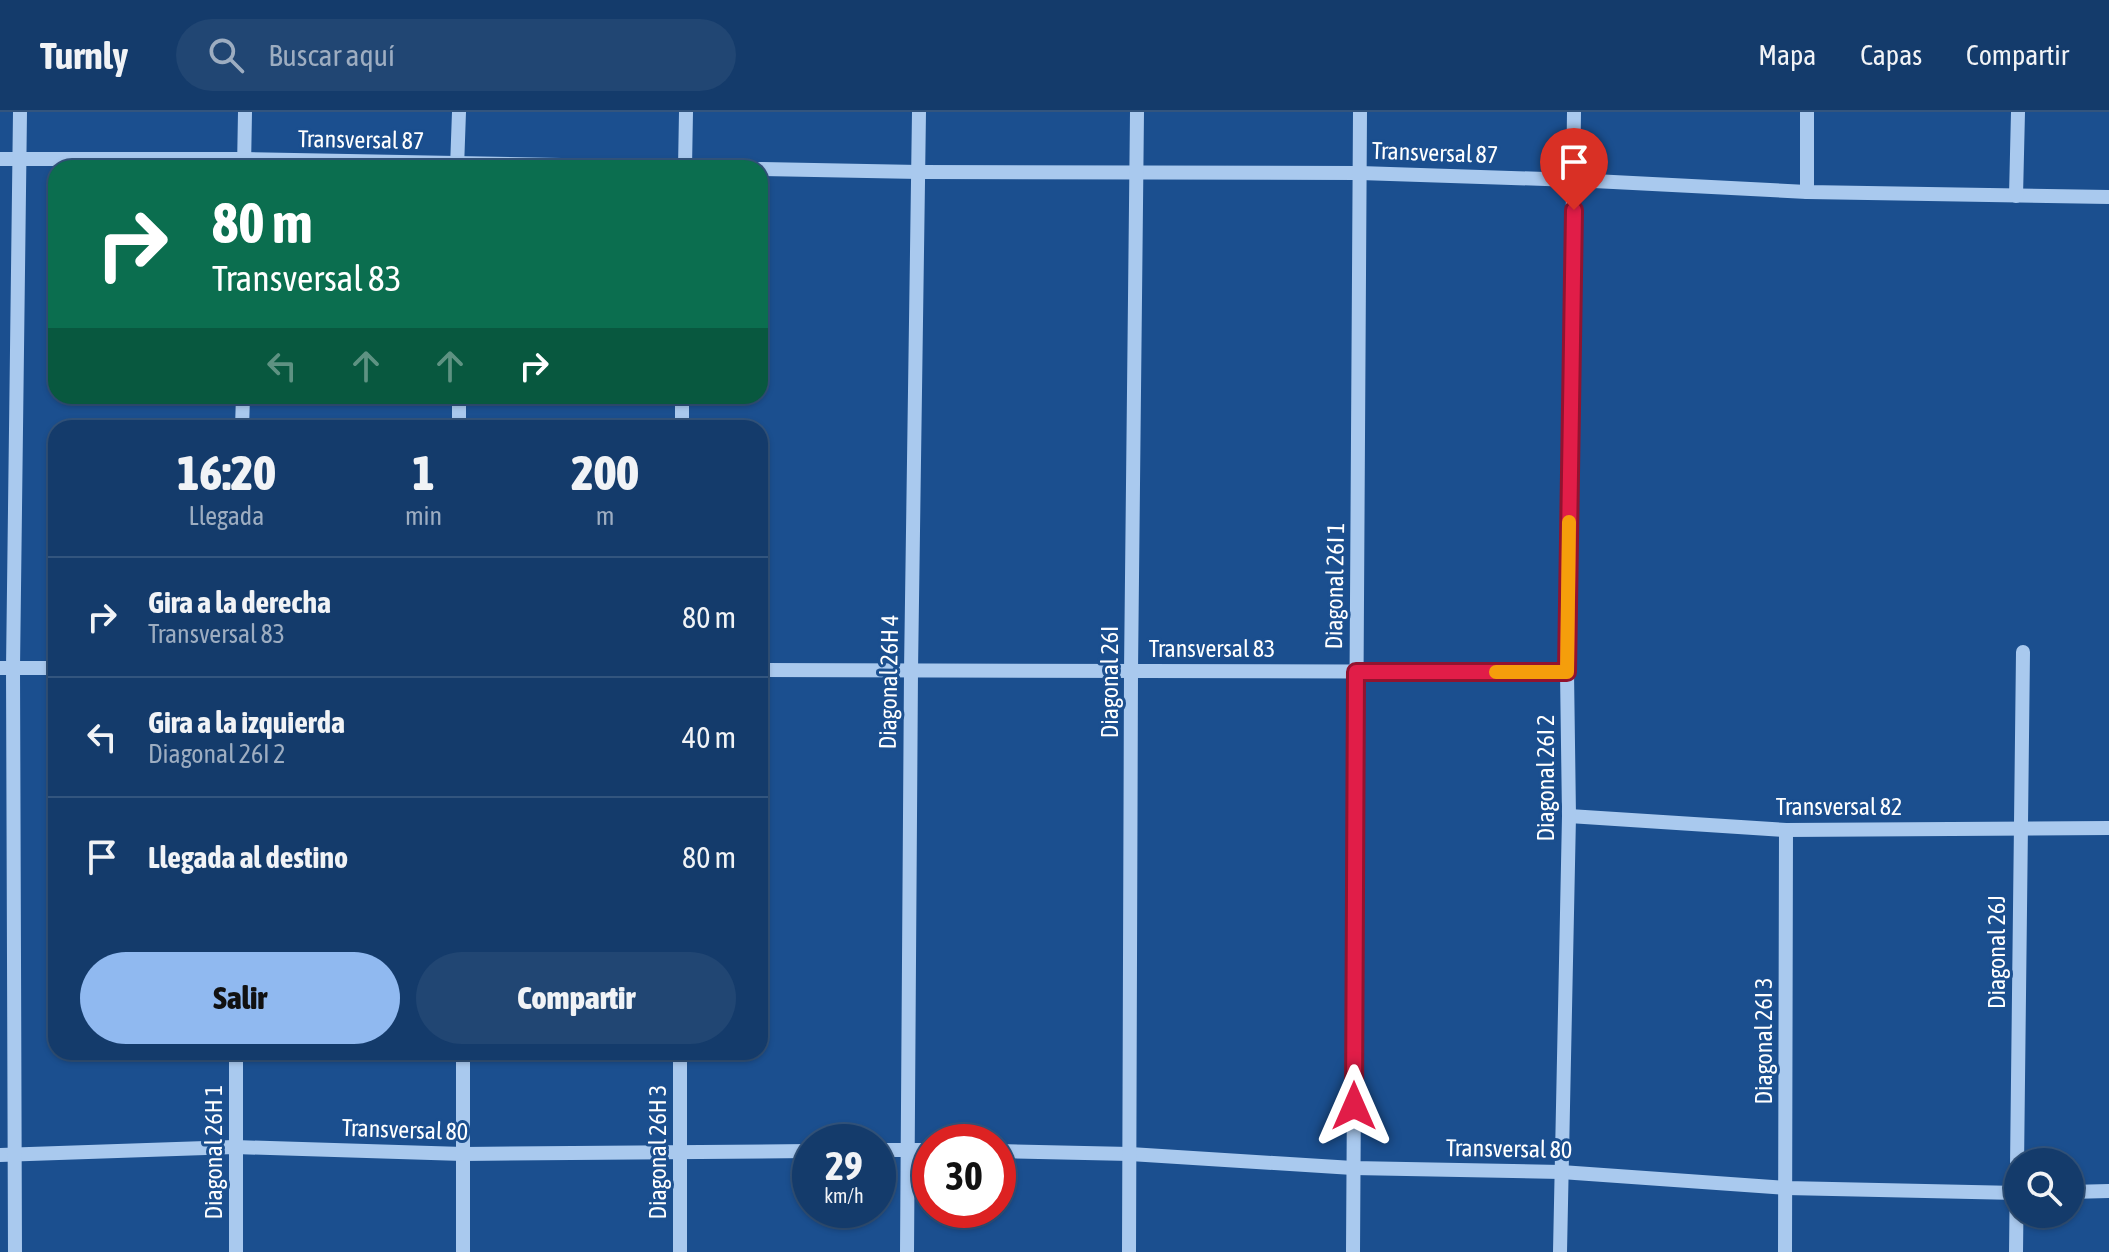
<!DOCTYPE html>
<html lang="es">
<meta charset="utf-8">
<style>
:root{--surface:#143b6b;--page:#214673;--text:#f1f3f6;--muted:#9dadc1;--line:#33557e;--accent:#90b9f0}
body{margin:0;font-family:"Asap Condensed",sans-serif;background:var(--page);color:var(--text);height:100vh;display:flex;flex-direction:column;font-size:30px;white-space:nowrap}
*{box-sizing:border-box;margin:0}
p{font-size:26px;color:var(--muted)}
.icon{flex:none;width:44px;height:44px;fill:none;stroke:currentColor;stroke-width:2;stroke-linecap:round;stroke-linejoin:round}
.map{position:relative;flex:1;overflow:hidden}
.drawer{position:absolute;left:48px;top:308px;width:720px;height:640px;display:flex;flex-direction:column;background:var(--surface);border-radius:24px;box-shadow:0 2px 6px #0004,0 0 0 2px var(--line)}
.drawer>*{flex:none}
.top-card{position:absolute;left:48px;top:48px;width:720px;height:244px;border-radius:24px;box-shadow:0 2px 6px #0004,0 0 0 2px var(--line);background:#0b6e4f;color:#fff;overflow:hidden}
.controls{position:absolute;left:2004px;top:1036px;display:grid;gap:16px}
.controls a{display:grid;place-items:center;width:80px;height:80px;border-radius:50%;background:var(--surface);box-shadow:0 2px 6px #0004,0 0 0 2px var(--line);font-size:40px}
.speed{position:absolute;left:792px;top:1012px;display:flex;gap:16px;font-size:40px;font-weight:700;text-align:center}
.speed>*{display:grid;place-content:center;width:104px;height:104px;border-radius:50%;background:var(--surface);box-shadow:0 2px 6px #0004,0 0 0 2px var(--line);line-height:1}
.speed small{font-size:20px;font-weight:400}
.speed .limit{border:12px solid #d22;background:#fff;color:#111}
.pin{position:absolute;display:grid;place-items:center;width:68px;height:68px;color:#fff;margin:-82px -34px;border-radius:50% 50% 50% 0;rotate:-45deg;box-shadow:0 0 8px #0007}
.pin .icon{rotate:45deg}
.me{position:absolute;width:88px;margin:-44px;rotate:0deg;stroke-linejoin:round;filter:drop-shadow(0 0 6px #0008)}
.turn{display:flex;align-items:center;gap:28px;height:168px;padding:0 32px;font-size:36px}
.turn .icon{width:104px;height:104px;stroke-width:2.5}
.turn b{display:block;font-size:56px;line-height:68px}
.lanes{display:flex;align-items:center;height:76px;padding:0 32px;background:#0003;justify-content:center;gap:40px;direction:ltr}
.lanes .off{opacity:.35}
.eta{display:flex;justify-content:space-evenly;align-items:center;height:136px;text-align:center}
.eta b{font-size:48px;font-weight:800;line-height:56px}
.button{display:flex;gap:16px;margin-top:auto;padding:16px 32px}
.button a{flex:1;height:92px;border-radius:48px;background:var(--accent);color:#111;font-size:32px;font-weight:800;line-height:92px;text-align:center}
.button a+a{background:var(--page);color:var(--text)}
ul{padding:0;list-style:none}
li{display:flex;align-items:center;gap:24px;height:120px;padding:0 32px;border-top:2px solid var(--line)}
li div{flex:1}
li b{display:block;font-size:30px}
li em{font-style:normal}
header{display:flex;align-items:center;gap:48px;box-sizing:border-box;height:112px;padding:0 40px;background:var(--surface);border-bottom:2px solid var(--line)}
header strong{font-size:38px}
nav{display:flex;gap:44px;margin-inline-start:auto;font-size:28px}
.search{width:560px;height:72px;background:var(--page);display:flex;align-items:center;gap:20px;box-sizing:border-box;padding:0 28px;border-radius:44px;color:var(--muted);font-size:30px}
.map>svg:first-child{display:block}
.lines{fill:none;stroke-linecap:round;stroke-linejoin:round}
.minor{stroke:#a9c9ee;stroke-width:14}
.route-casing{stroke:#92132f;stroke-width:20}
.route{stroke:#e11d48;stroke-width:14}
.slow{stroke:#f59e0b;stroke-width:14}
.labels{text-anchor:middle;stroke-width:6;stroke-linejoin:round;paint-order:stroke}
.street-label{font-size:24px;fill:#fff;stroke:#1b4f8f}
</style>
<header>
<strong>Turnly</strong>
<div class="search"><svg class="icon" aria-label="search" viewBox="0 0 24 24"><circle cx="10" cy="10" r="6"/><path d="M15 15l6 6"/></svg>Buscar aquí</div>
<nav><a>Mapa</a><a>Capas</a><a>Compartir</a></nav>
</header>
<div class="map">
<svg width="2109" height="1140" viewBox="0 0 2109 1140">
<rect width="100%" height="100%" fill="#1b4f8f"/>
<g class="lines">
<!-- minor -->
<g class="minor">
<path d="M 0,47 L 244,47 L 721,56"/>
<path d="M 244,56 L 245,0"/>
<path d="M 457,56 L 459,0"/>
<path d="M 685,56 L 686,0"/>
<path d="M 760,57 L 919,60 L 1360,61 L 1574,68 L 1807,80 L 2109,85"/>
<path d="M 1807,80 L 1807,0"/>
<path d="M 2016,84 L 2018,0"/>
<path d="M 459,284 L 459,316"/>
<path d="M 242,316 L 243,284"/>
<path d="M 682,316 L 682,284"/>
<path d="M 0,556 L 56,556"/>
<path d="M 760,558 L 1567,560"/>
<path d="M 1569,704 L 1786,718 L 2109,716"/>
<path d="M 463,940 L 463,1140"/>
<path d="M 680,940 L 680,1140"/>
<path d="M 878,1038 L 930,1038"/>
<path d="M 998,1039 L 1130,1042 L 1353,1056 L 1561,1060 L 1786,1076 L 2018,1081"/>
<path d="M 0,1043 L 235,1035 L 463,1042 L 810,1039"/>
<path d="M 2070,1080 L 2109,1079"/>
<path d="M 15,1140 L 13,556 L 20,0"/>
<path d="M 236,1140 L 236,940"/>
<path d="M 907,1140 L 911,559 L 919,0"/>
<path d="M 1129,1140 L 1131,559 L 1137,0"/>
<path d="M 1353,1140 L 1360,0"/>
<path d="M 1560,1140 L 1569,704 L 1567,560 L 1574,0"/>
<path d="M 1785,1140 L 1786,718"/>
<path d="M 2016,1140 L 2023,540"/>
</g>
</g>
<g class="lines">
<defs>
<path id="route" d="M 1354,994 L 1356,560 L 1567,560 L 1574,98"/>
</defs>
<!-- route casing -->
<use href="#route" class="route-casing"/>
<!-- route -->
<use href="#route" class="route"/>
<!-- slow -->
<path class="slow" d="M 1496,560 L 1567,560 L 1569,410"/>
</g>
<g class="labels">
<!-- street labels -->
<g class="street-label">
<text transform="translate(361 28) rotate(1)" y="8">Transversal 87</text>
<text transform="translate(1435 41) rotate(2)" y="8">Transversal 87</text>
<text transform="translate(1335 474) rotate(-89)" y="8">Diagonal 26I 1</text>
<text x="1212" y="545">Transversal 83</text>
<text transform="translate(889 570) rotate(-89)" y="8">Diagonal 26H 4</text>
<text transform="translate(1110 570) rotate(-90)" y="8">Diagonal 26I</text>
<text transform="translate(1546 666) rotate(-90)" y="8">Diagonal 26I 2</text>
<text x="1839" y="703">Transversal 82</text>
<text transform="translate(1997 840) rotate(-90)" y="8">Diagonal 26J</text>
<text transform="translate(1764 929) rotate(-90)" y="8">Diagonal 26I 3</text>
<text transform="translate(405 1018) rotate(2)" y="8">Transversal 80</text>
<text transform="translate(1509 1037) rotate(1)" y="8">Transversal 80</text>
<text transform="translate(214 1040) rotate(-90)" y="8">Diagonal 26H 1</text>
<text transform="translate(658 1040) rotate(-90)" y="8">Diagonal 26H 3</text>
</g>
</g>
</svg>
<div class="controls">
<a><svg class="icon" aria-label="search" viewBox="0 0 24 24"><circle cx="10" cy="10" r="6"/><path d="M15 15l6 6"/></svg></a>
</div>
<div class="speed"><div>29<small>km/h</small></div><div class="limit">30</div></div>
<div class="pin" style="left:1574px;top:98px;background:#d93025"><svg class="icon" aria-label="arrive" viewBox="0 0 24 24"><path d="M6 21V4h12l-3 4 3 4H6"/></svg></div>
<svg class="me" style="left:1354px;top:994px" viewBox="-20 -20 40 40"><path d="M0-17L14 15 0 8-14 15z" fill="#e11d48" stroke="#fff" stroke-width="4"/></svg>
<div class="top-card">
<div class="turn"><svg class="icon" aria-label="right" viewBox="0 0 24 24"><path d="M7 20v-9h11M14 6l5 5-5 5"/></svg><div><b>80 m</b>Transversal 83</div></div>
<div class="lanes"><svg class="icon off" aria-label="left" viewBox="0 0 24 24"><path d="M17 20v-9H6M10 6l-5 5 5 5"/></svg><svg class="icon off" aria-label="ahead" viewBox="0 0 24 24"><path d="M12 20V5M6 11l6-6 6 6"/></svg><svg class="icon off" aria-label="ahead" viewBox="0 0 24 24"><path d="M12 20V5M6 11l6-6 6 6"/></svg><svg class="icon" aria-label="right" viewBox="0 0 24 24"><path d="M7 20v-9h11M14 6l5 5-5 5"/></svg></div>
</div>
<section class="drawer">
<div class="eta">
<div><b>16:20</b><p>Llegada</p></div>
<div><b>1</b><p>min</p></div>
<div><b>200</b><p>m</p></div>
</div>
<ul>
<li><svg class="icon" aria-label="right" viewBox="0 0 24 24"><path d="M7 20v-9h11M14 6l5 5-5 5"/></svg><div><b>Gira a la derecha</b><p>Transversal 83</p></div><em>80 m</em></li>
<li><svg class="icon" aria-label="left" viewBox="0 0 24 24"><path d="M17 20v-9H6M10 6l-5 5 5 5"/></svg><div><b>Gira a la izquierda</b><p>Diagonal 26I 2</p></div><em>40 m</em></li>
<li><svg class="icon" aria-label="arrive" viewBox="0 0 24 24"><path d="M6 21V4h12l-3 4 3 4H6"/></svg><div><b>Llegada al destino</b></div><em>80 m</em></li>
</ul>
<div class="button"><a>Salir</a><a>Compartir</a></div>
</section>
</div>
